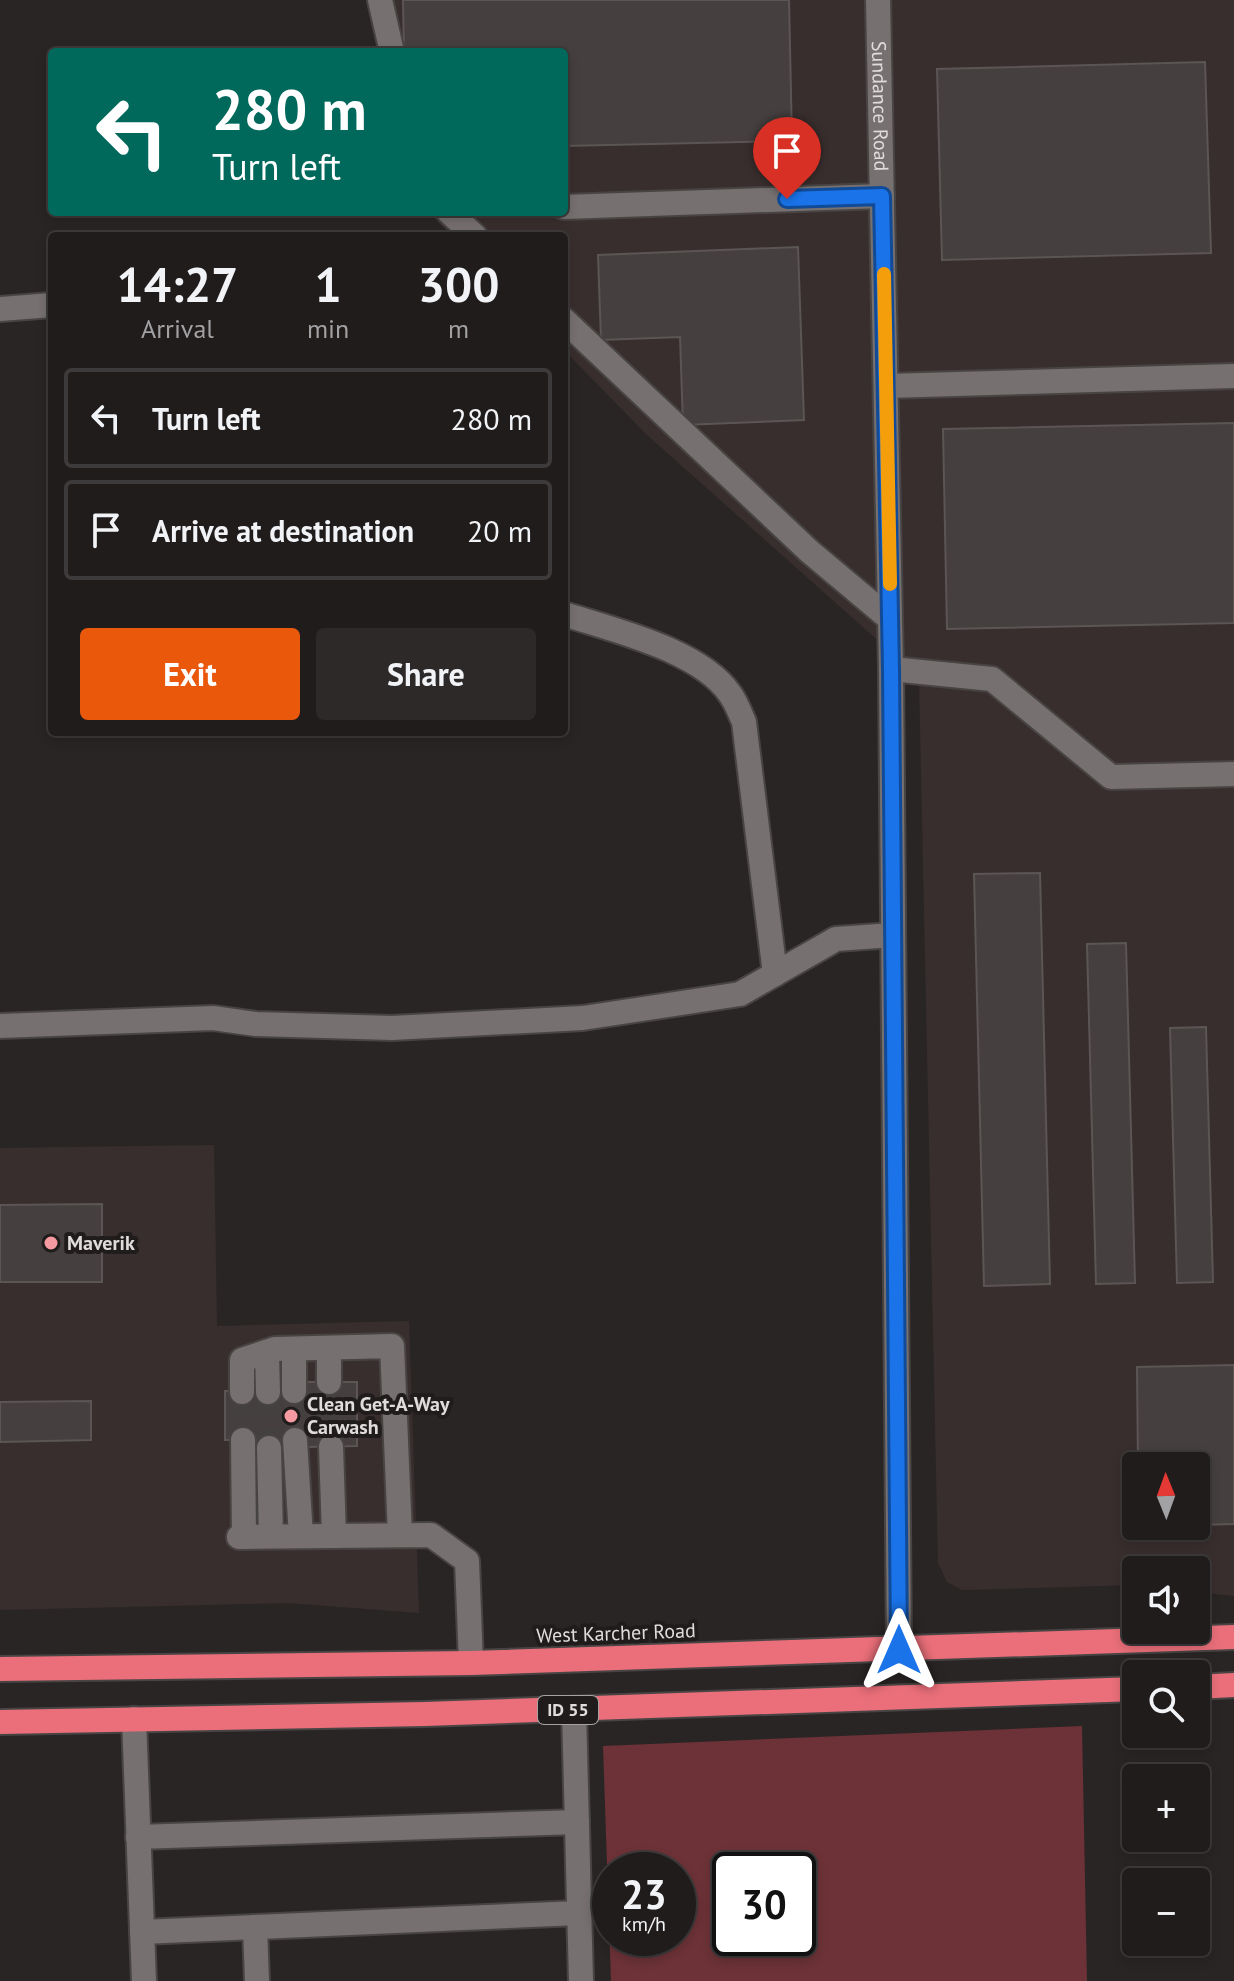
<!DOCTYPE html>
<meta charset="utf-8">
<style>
:root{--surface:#201c1c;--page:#2d2929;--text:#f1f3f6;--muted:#a2a1a3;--line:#3d3a3b;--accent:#ea580c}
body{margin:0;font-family:"PT Sans",sans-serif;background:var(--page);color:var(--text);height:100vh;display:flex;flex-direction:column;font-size:30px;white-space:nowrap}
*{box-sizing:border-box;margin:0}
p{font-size:26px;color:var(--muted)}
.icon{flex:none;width:44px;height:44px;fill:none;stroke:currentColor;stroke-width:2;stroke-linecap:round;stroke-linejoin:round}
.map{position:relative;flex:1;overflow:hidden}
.side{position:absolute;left:48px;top:232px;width:520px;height:504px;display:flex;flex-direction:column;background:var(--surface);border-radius:8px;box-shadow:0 4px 12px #0003,0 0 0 2px var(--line)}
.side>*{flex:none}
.top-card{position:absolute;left:48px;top:48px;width:520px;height:168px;border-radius:8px;box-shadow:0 4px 12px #0003,0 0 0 2px var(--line);background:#00695c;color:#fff;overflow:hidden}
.needle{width:52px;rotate:359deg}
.fabs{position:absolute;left:1122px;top:1452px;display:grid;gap:16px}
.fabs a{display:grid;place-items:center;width:88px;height:88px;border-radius:8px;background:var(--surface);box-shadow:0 4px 12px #0003,0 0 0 2px var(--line);font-size:40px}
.speed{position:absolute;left:592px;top:1852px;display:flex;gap:16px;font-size:40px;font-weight:700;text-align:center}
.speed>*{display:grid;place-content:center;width:104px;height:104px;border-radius:50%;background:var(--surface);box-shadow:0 4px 12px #0003,0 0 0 2px var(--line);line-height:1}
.speed small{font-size:20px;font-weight:400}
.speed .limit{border:4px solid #111;border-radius:12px;background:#fff;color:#111}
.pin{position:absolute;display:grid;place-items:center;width:68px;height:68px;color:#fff;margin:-82px -34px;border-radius:50% 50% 50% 0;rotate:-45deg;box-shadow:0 0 8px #0007}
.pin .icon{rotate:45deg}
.me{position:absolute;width:88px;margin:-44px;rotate:0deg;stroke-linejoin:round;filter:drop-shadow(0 0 6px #0008)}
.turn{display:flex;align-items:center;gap:28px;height:168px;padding:0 32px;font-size:36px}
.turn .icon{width:104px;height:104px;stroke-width:2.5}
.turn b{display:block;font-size:56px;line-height:68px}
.eta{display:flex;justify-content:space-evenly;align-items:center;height:136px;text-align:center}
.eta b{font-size:48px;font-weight:700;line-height:56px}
.action{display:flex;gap:16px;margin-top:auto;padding:16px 32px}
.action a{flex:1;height:92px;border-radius:8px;background:var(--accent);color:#fff;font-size:32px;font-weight:700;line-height:92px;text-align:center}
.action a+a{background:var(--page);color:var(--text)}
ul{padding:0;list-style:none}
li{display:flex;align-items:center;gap:24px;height:100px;margin:0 16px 12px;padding:0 16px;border:4px solid var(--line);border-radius:8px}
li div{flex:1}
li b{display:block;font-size:30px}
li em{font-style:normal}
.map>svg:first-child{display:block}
.built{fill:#392e2e;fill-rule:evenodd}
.green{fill:#6c3237;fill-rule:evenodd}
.building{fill:#453f3f;stroke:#5b5555;stroke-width:2}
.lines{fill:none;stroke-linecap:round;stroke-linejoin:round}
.minor-tunnel{stroke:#454040;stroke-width:24;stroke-dasharray:24 12;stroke-linecap:butt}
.minor-casing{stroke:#484444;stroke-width:28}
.highway-casing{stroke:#484444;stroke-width:28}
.minor{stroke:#767070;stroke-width:24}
.highway{stroke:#ea6f7a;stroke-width:24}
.route-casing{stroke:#114b97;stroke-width:20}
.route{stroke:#1a73e8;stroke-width:14}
.slow{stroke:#f59e0b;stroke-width:14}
.poi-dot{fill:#f49aa0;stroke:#201c1c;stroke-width:3}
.labels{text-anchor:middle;stroke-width:8;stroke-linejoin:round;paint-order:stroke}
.shield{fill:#201c1c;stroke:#a6a2a2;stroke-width:2}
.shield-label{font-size:18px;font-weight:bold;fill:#e0dcdc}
.street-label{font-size:20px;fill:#e0dcdc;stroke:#201c1c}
.poi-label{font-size:20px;font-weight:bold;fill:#e0dcdc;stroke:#201c1c;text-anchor:start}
</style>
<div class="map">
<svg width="1234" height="1981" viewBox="0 0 1234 1981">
<rect width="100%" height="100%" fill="#2a2525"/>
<!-- built -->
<g class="built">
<path d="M 369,0 L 1234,0 L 1234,1596 L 1196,1592 L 1196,1570 L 1136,1570 L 1136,1585 L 962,1590 L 947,1582 L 938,1563 L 919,677 L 646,434 L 564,350 L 564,236 L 452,236 L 428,212 L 564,212 L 564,52 L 378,52 ZM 1136,1466 L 1196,1466 L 1196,1526 L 1136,1526 Z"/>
<path d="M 214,1145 L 217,1326 L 409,1321 L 419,1613 L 289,1603 L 0,1610 L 0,1148 Z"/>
</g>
<!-- green -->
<path class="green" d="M 1082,1726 L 1087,1981 L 611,1981 L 603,1746 ZM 610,1870 L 678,1870 L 678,1938 L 610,1938 ZM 798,1870 L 798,1938 L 730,1938 L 730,1870 Z"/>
<!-- building -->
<g class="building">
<path d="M 403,0 L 789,0 L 792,141 L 564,146 L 564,52 L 404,52 Z"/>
<path d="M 1205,62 L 1211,253 L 942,260 L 937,69 Z"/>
<path d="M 798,247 L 804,420 L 683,425 L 680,337 L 601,340 L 598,255 Z"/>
<path d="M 1234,423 L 1234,623 L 947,629 L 943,429 Z"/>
<path d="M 1040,873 L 1050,1284 L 984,1286 L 974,874 Z"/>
<path d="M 1126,943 L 1135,1283 L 1096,1284 L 1087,944 Z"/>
<path d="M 1206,1027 L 1213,1282 L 1177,1283 L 1170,1028 Z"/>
<path d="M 102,1204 L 102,1282 L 0,1282 L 0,1205 Z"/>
<path d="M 1234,1365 L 1234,1524 L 1196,1525 L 1196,1466 L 1138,1466 L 1137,1367 Z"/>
<path d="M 301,1382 L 357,1382 L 357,1446 L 306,1447 L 295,1440 L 225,1440 L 225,1391 L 300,1391 Z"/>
<path d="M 91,1401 L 91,1440 L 0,1442 L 0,1402 Z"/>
</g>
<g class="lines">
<!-- minor-tunnel -->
<g class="minor-tunnel">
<path d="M 329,1382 L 331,1447"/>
<path d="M 294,1391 L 295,1440"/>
<path d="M 242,1392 L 243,1440"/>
<path d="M 268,1392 L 269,1448"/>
</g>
<defs>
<g id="minor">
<path d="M 380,0 L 392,52"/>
<path id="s1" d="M 878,0 L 891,669 L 899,1650"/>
<path d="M 564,207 L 882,196"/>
<path d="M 449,212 L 475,236"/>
<path d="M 0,309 L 52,305"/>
<path d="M 564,320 L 809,551 L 890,619"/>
<path d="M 886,386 L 1234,376"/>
<path d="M 564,614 C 613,630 700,650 730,694 C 736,702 740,713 744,722 L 775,974"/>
<path d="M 891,669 L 992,679 L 1111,777 L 1234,774"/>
<path d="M 0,1026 L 213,1018 L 256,1024 L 392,1028 L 583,1018 L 740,994 L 836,939 L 893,935"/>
<path d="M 329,1348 L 329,1382"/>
<path d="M 294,1349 L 294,1391"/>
<path d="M 267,1352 L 268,1392"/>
<path d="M 242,1392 L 242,1360 L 275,1349 L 392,1346 L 400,1535"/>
<path d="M 243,1440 L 244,1537"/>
<path d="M 295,1440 L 301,1536"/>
<path d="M 331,1447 L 334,1536"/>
<path d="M 269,1448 L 271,1536"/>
<path d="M 239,1537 L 431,1535 L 467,1561 L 471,1663"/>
<path d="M 574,1710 L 581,1981"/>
<path d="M 134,1719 L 144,1981"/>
<path d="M 138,1837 L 577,1822"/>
<path d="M 255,1927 L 257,1981"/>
<path d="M 142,1932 L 579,1913"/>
</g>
<g id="highway">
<path d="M 0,1669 L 471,1663 L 1234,1637"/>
<path d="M 1196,1687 L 1234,1685"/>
<path d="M 0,1722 L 425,1714 L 1136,1689"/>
</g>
</defs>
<!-- minor casing -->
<use href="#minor" class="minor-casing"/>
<!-- highway casing -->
<use href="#highway" class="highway-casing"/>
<!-- minor -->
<use href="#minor" class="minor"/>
<!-- highway -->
<use href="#highway" class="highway"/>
</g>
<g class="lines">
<defs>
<path id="route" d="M 787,199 L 882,196 L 891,669 L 899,1650"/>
</defs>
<!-- route casing -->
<use href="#route" class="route-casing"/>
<!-- route -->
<use href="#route" class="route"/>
<!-- slow -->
<path class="slow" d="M 884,274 L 890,584"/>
</g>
<!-- markers -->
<g class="poi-dot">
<circle cx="51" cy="1243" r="8"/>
<circle cx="291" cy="1416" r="8"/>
</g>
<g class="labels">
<!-- shield labels -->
<rect class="shield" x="538" y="1696" width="60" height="28" rx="6"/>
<g class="shield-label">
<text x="568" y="1716">ID 55</text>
</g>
<!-- street labels -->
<g class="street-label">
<text dy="7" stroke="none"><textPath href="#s1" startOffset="106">Sundance Road</textPath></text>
<text transform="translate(616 1633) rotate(-2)" y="7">West Karcher Road</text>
</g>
<!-- poi labels -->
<g class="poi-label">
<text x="67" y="1250">Maverik</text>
<text x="307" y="1411">Clean Get-A-Way<tspan x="307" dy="23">Carwash</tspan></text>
</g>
</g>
</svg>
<div class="fabs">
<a><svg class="needle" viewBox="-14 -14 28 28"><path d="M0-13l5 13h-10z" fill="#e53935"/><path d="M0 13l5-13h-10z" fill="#a2a1a3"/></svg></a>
<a><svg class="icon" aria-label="sound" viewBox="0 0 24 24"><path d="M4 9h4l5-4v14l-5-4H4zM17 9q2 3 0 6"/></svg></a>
<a><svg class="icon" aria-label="search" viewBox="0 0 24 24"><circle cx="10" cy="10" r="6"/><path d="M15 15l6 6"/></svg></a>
<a>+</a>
<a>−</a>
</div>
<div class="speed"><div>23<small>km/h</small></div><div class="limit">30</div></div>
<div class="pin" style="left:787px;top:199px;background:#d93025"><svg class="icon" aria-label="arrive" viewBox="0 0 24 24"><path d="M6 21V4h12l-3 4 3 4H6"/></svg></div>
<svg class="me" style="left:899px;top:1650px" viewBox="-20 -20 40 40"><path d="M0-17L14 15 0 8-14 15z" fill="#1a73e8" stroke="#fff" stroke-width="4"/></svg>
<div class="top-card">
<div class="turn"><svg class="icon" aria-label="left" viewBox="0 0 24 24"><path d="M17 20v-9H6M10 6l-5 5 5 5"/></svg><div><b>280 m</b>Turn left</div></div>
</div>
<section class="side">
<div class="eta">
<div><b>14:27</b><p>Arrival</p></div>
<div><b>1</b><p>min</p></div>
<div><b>300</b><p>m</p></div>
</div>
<ul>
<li><svg class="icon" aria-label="left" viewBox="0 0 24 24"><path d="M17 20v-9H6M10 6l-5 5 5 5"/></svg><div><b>Turn left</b></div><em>280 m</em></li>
<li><svg class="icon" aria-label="arrive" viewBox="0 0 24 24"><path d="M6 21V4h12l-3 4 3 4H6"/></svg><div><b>Arrive at destination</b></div><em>20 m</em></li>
</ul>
<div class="action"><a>Exit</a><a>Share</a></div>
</section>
</div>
